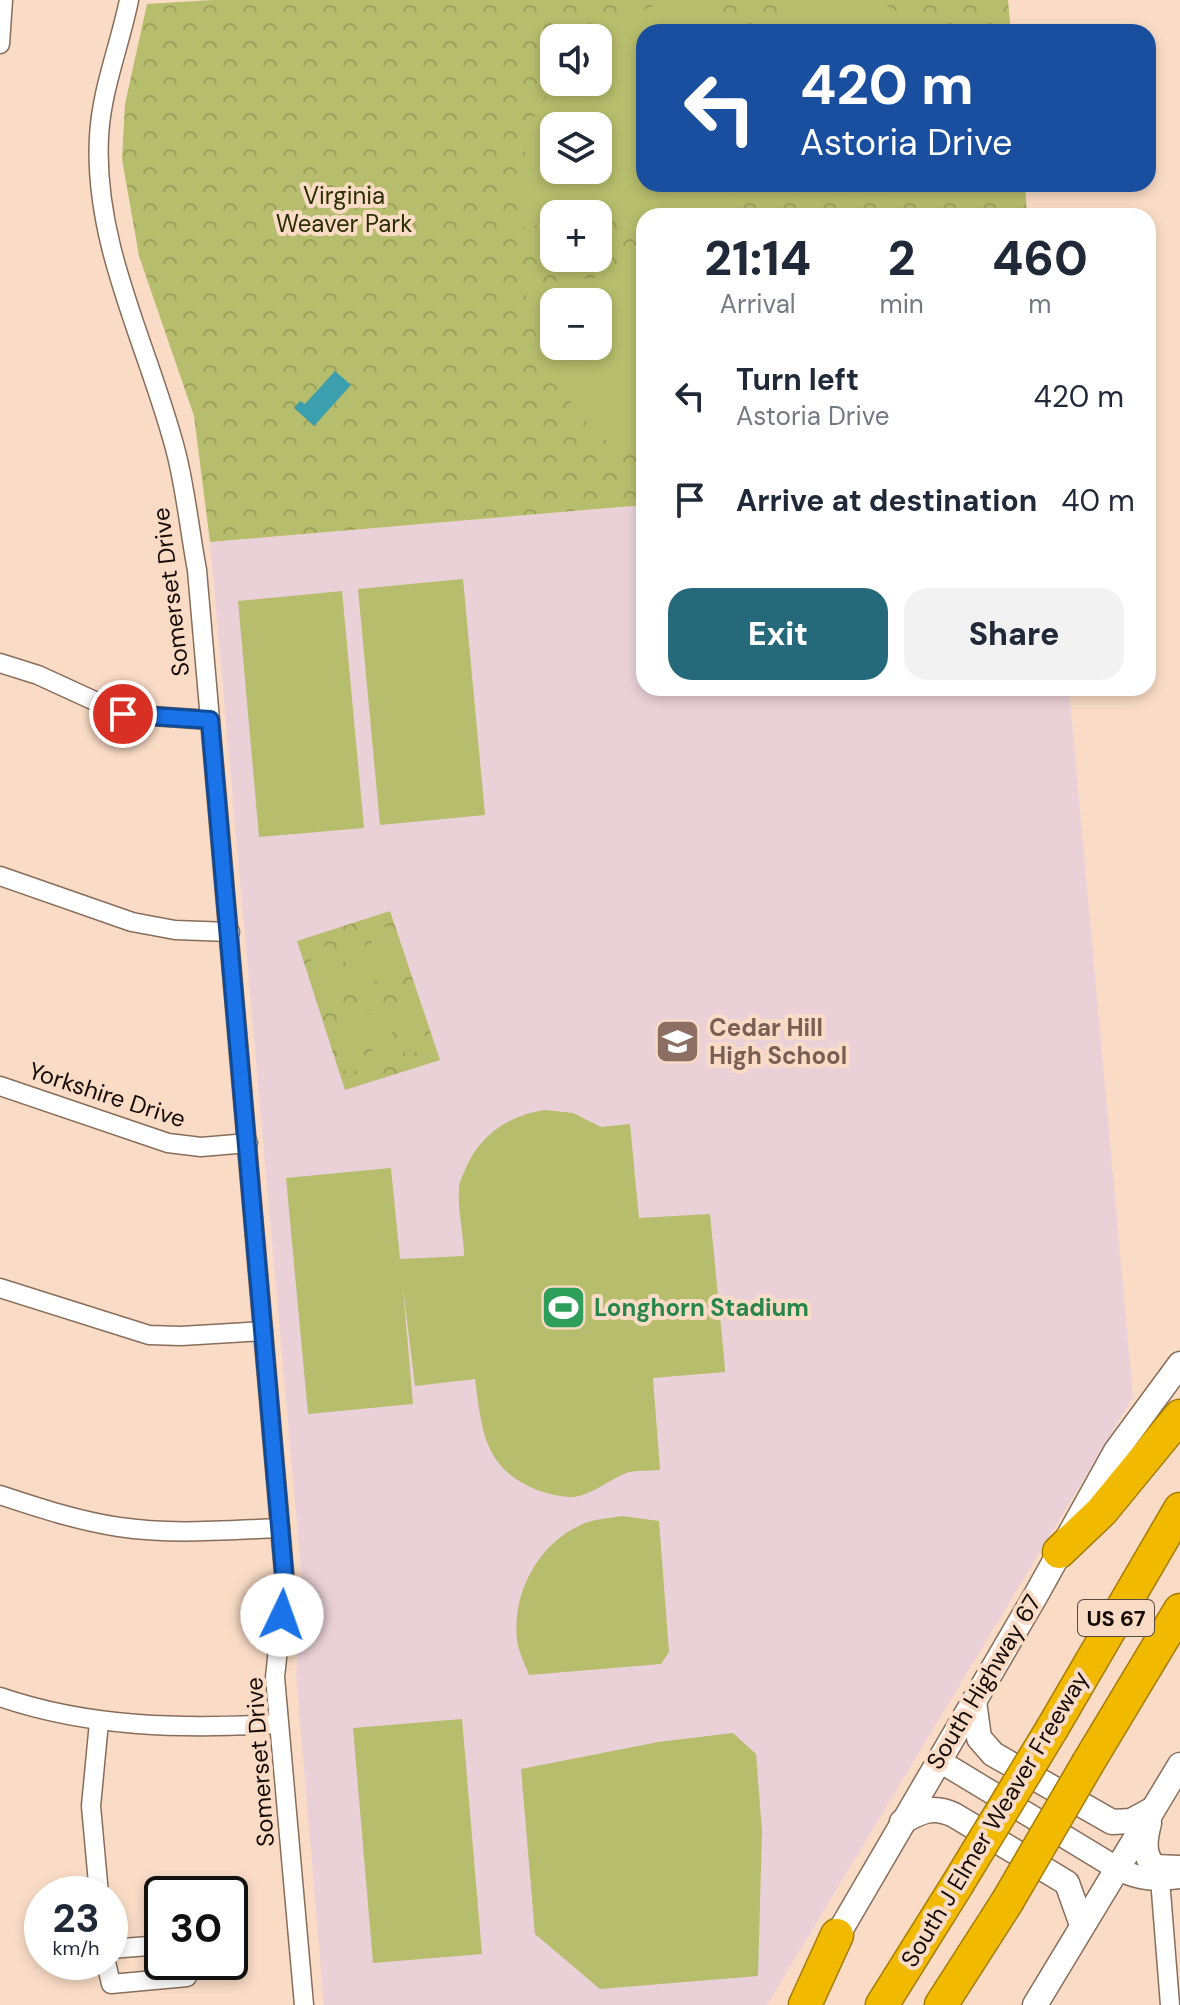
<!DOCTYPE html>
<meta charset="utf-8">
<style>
:root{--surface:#fff;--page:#f2f2f3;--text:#1f2937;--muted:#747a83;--accent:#26697b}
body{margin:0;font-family:"DM Sans",sans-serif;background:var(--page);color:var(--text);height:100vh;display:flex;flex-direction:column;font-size:30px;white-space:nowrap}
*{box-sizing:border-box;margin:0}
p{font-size:26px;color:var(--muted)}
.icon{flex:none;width:44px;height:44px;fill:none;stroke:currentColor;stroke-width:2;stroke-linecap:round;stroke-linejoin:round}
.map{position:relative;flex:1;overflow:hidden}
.side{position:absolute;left:636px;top:208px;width:520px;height:488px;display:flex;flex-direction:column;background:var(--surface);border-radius:24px;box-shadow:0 4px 12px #0003}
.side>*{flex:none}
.banner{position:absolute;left:636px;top:24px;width:520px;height:168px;border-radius:24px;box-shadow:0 4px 12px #0003;background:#1a4fa0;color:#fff;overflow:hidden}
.buttons{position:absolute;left:540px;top:24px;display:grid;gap:16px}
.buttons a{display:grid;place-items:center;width:72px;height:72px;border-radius:16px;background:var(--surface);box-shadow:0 4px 12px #0003;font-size:40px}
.speed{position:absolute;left:24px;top:1876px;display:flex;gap:16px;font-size:40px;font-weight:700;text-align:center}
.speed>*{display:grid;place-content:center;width:104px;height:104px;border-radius:50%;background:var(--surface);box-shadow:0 4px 12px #0003;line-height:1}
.speed small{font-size:20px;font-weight:400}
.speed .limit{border:4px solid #111;border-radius:12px;background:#fff;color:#111}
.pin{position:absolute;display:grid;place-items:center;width:68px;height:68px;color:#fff;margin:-34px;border:4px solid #fff;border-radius:50%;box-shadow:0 2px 8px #0007}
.me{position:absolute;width:88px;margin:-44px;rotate:3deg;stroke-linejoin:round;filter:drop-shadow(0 0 6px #0008)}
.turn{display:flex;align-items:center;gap:28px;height:168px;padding:0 32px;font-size:36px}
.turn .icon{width:104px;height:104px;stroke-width:2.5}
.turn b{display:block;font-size:56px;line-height:68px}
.eta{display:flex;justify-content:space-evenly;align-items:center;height:136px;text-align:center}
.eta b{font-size:48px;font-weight:800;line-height:56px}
.primary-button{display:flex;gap:16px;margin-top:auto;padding:16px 32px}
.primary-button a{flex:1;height:92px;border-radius:24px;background:var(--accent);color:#fff;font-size:32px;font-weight:800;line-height:92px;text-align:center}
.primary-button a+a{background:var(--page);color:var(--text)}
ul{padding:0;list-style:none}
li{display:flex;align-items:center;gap:24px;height:104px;padding:0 32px}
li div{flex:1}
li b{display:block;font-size:30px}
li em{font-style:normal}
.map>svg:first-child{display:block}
.education{fill:#ead1d8}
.park{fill:url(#park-crowns);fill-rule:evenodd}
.garden{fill:#b6bd6c;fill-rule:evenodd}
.water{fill:#3c9fad}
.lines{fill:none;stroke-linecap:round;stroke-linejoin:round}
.minor-casing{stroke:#876d5a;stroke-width:21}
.tertiary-casing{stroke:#876d5a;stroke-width:25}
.secondary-casing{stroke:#876d5a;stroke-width:27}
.motorway-casing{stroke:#a57c03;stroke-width:35}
.minor{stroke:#fff;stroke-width:18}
.tertiary{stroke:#fff;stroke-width:22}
.secondary{stroke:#fff;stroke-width:24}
.motorway{stroke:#f2b901;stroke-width:32}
.motorway-bridge-casing{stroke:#a57c03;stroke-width:35;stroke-linecap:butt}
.motorway-bridge{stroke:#f2b901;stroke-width:32}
.route-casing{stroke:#114b97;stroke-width:20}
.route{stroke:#1a73e8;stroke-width:14}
.labels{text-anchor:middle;stroke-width:8;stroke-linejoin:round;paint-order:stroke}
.shield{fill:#fadcc6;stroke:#5a4a40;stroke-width:2}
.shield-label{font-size:22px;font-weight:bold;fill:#160c06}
.park-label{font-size:24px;fill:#2a2d04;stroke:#fadcc6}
.street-label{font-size:24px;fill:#160c06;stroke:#fadcc6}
.education-label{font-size:24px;font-weight:bold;fill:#785e54;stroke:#fadcc6;text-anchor:start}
.leisure-label{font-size:24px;font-weight:bold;fill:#27864d;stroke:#fadcc6;text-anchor:start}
</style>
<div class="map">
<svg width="1180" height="2005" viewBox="0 0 1180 2005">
<defs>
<pattern id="park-crowns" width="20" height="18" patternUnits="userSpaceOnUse" patternTransform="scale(2)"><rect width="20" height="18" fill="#b6bd6c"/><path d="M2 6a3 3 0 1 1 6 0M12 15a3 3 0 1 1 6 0" fill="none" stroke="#9ca15c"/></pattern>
</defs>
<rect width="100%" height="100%" fill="#fadcc6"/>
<!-- education -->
<path class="education" d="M 644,505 L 644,688 L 1069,688 L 1133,1397 L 767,2005 L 324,2005 L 296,1674 L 304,1603 L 210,542 Z"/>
<!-- park -->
<g class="park">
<path d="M 213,0 L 1008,0 L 1011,32 L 644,32 L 644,184 L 1025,184 L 1027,216 L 644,216 L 644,505 L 210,542 L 194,416 L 139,256 L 122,159 L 125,104 L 147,4 ZM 554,38 L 598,38 L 598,82 L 554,82 ZM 554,126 L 598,126 L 598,170 L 554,170 ZM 554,214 L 598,214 L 598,258 L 554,258 ZM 554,302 L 598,302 L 598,346 L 554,346 Z"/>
<path d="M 390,911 L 440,1060 L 345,1090 L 297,941 Z"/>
</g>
<!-- garden -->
<g class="garden">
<path d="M 670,0 L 714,0 L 717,32 L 644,32 L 644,184 L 731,184 C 733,199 728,205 713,209 L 598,220 L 598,214 L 554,214 L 554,224 L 520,227 L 519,194 L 530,125 L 555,82 L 598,82 L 596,38 L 618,19 ZM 554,126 L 598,126 L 598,170 L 554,170 Z"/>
<path d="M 776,0 L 877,0 L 933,32 L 779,32 Z"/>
<path d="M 793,184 L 1000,184 L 816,202 L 799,197 Z"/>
<path d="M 644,273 L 644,461 L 598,435 L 553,381 L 529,316 L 525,284 ZM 554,302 L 598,302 L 598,346 L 554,346 Z"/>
<path d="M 463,579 L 485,815 L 380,825 L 358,589 Z"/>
<path d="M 342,591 L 364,828 L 259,837 L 238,601 Z"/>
<path d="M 391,925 L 406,973 L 383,980 L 368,932 Z"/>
<path d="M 361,934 L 376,982 L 354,989 L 339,941 Z"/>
<path d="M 330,944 L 346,992 L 324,999 L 308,951 Z"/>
<path d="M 414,1000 L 429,1048 L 406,1055 L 391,1007 Z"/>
<path d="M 384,1009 L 399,1057 L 376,1064 L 361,1016 Z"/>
<path d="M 353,1019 L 368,1067 L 346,1074 L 331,1026 Z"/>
<path d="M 545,1110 L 573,1113 L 601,1127 L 630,1124 L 639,1218 L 710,1214 L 724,1357 L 725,1372 L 653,1378 L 660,1470 C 651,1471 639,1470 629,1472 C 613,1477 598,1491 579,1496 C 567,1499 549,1494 537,1490 C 483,1468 482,1430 475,1379 L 415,1386 L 403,1288 L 413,1404 L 308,1414 L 286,1178 L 391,1168 L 400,1259 L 464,1256 C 464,1234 457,1210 459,1188 C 459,1182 463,1175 465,1170 C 479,1135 509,1115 545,1110 Z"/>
<path d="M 622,1516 L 659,1521 L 669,1652 L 661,1664 L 529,1675 C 525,1664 518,1651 517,1640 C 512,1591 539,1542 585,1523 C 596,1519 610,1518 622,1516 Z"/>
<path d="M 462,1719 L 482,1954 L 373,1963 L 353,1728 Z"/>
<path d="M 733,1733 L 756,1754 L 762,1831 L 758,1976 L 600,1989 L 535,1934 L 521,1769 L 658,1742 Z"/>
</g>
<!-- water -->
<path class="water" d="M 335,371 L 351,385 L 314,426 L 294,408 L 300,401 L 305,404 Z"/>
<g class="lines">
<defs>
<g id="minor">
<path d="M 129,0 C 120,45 101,91 99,137 C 93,248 151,351 177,456 C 186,493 190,533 197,570 L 285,1584 L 275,1677 L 304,2005"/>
<path d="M 0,44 L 3,0"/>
<path d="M 0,663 L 38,675 L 123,714 L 210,720"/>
<path d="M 0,876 L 132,922 L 175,930 L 230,932"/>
<path d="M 0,1086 L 168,1143 L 201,1147 L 248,1143"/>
<path d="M 0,1288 L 149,1335 L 181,1336 L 263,1331"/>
<path d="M 0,1495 C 39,1508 79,1521 119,1527 C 172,1535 227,1530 280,1528"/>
<path d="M 0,1697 C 90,1728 184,1729 278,1724"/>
<path d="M 99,1722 L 91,1806 L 99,1894"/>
<path d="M 1160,1879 L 1170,2005"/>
<path d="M 110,1949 L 162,1945"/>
<path d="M 106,1962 L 111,1984 L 187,1977 L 186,1962"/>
</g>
<path id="tertiary" d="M 938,1760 L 1118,1869 C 1140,1880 1156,1880 1180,1877"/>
<g id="secondary">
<path d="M 974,1701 L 979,1738 L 993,1754 L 1112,1822 L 1131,1821 L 1153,1809"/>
<path d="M 902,1822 C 921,1811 933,1805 954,1815 L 1067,1883 L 1082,1925"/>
<path d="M 1149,1823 C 1145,1839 1142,1855 1155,1867 L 1180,1868"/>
<path d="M 830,1948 L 1036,1595 L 1116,1451 L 1180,1364"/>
<path d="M 1035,2005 L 1180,1765"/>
</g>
<g id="motorway">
<path d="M 1059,1552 L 1102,1511 L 1180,1416"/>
<path d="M 1053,1727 L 1180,1509"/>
<path d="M 1088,1763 L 1180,1610"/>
<path d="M 805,2005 L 837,1935"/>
<path d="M 882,2005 L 957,1885"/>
<path d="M 941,2005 L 1007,1902"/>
</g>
</defs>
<!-- minor casing -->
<use href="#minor" class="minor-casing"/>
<!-- tertiary casing -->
<use href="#tertiary" class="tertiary-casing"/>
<!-- secondary casing -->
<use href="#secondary" class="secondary-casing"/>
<!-- motorway casing -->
<use href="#motorway" class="motorway-casing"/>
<!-- minor -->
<use href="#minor" class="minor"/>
<!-- tertiary -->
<use href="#tertiary" class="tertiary"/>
<!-- secondary -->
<use href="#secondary" class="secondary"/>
<!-- motorway -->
<use href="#motorway" class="motorway"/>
<defs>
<g id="motorway-bridge">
<path d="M 957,1885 L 1053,1727"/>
<path d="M 1007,1902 L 1088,1763"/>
</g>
</defs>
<!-- motorway-bridge casing -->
<use href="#motorway-bridge" class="motorway-bridge-casing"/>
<!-- motorway-bridge -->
<use href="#motorway-bridge" class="motorway-bridge"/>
</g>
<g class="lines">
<defs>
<path id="route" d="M 123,714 L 210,720 L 285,1584 L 282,1615"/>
</defs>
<!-- route casing -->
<use href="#route" class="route-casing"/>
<!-- route -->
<use href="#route" class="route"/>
</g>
<!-- icons -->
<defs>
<symbol id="school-square" viewBox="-11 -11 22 22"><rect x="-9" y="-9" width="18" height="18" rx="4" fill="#8d6e63" stroke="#fadcc6"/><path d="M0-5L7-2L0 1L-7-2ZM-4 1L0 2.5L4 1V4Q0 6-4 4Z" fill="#fff"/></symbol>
<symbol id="stadium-square" viewBox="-11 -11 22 22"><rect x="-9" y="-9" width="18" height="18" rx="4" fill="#2e9e5b" stroke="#fadcc6"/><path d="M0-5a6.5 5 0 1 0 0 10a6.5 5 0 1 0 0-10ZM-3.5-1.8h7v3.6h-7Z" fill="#fff"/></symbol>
</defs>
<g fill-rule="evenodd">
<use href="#school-square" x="652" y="1016" width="51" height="51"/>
<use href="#stadium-square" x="538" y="1282" width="51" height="51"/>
</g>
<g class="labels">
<!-- shield labels -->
<rect class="shield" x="1078" y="1600" width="76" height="36" rx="6"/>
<g class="shield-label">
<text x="1116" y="1626">US 67</text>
</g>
<!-- park labels -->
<g class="park-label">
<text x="344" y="204">Virginia<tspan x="344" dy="28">Weaver Park</tspan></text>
</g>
<!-- street labels -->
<g class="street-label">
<text transform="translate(171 592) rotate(-97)" y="8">Somerset Drive</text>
<text transform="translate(107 1095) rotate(18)" y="8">Yorkshire Drive</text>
<text transform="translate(984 1682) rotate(-59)" y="8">South Highway 67</text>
<text transform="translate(260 1762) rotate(-94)" y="8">Somerset Drive</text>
<text transform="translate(995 1819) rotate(-59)" y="8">South J Elmer Weaver Freeway</text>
</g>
<!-- education labels -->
<g class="education-label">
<text x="709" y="1036">Cedar Hill<tspan x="709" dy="28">High School</tspan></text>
</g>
<!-- leisure labels -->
<g class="leisure-label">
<text x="594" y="1316">Longhorn Stadium</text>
</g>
</g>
</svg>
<div class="buttons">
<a><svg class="icon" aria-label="sound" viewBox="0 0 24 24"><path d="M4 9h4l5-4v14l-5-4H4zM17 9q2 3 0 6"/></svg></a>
<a><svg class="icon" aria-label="layers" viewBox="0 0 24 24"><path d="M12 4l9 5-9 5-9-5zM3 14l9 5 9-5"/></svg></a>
<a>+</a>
<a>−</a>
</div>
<div class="speed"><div>23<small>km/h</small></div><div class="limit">30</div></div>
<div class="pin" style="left:123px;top:714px;background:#d93025"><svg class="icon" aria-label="arrive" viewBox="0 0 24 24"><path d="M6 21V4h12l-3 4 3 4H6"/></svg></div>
<svg class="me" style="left:282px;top:1615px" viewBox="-20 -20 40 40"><circle r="19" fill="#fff"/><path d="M0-13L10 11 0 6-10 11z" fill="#1a73e8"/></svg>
<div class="banner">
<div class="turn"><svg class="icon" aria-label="left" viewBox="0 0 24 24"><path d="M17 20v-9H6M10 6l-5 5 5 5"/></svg><div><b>420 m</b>Astoria Drive</div></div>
</div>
<section class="side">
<div class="eta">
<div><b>21:14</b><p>Arrival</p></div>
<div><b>2</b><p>min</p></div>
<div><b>460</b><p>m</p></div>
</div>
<ul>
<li><svg class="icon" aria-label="left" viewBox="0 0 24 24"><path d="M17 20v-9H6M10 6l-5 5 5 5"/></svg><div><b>Turn left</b><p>Astoria Drive</p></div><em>420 m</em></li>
<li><svg class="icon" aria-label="arrive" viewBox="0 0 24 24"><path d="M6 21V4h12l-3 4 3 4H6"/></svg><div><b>Arrive at destination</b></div><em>40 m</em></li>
</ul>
<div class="primary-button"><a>Exit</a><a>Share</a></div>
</section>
</div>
